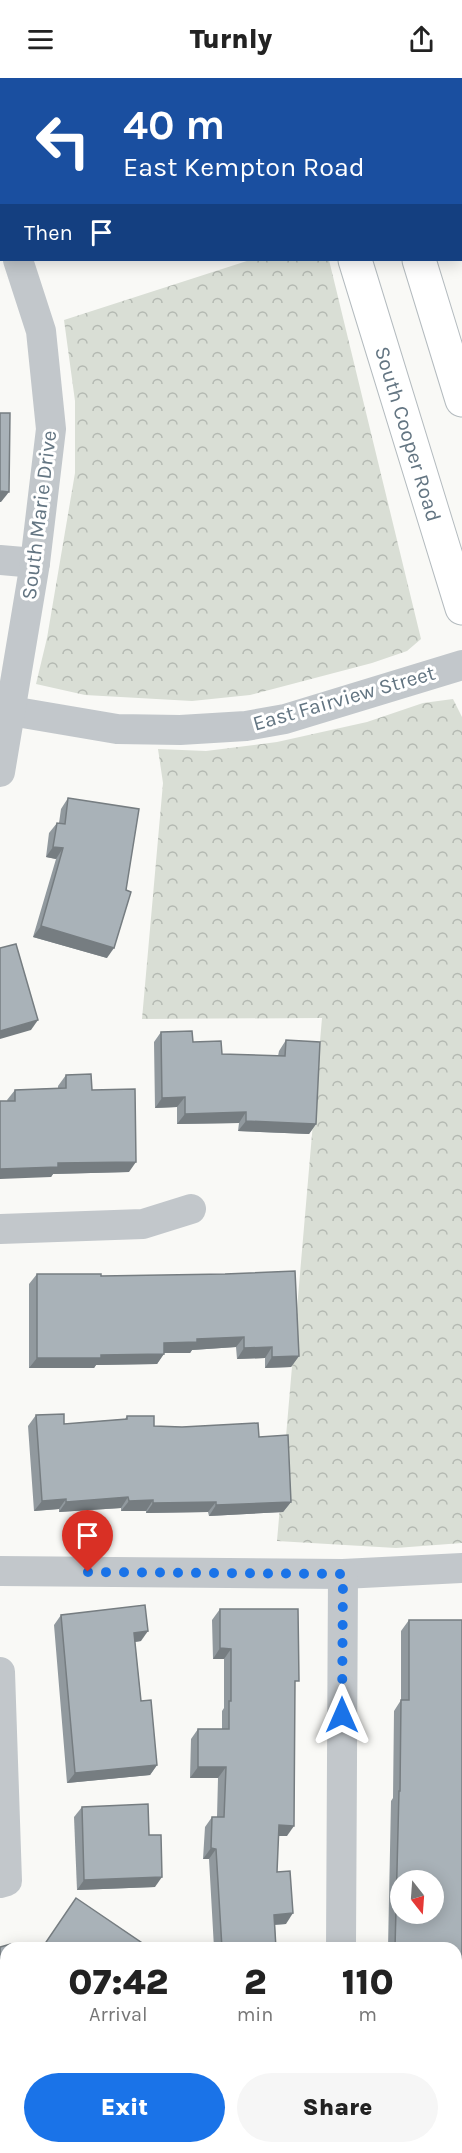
<!DOCTYPE html>
<style>
:root{--surface:#fff;--page:#f6f6f6;--text:#222;--muted:#767676;--accent:#1a73e8}
body{margin:0;font-family:Karla,sans-serif;background:var(--page);color:var(--text);height:100vh;display:flex;flex-direction:column;font-size:22px;white-space:nowrap}
*{box-sizing:border-box;margin:0}
p{font-size:20px;color:var(--muted)}
.icon{flex:none;width:33px;height:33px;fill:none;stroke:currentColor;stroke-width:2;stroke-linecap:round;stroke-linejoin:round}
.map{position:relative;flex:1;overflow:hidden}
.details{position:absolute;left:0px;top:1864px;width:462px;height:212px;display:flex;flex-direction:column;background:var(--surface);border-radius:18px 18px 0 0;box-shadow:0 3px 15px #0003}
.details>*{flex:none}
.guide{position:absolute;left:0px;top:0px;width:462px;height:183px;box-shadow:0 3px 15px #0003;background:#1a4fa0;color:#fff;overflow:hidden}
.needle{width:39px;rotate:163deg}
.controls{position:absolute;left:390px;top:1792px;display:grid;gap:12px}
.controls a{display:grid;place-items:center;width:54px;height:54px;border-radius:50%;background:var(--surface);box-shadow:0 3px 15px #0003;font-size:30px}
.pin{position:absolute;display:grid;place-items:center;width:51px;height:51px;color:#fff;margin:-62px -26px;border-radius:50% 50% 50% 0;rotate:-45deg;box-shadow:0 0 6px #0007}
.pin .icon{rotate:45deg}
.me{position:absolute;width:66px;margin:-33px;rotate:0deg;stroke-linejoin:round;filter:drop-shadow(0 0 4px #0008)}
.turn{display:flex;align-items:center;gap:21px;height:126px;padding:0 24px;font-size:27px}
.turn .icon{width:78px;height:78px;stroke-width:2.5}
.turn b{display:block;font-size:42px;line-height:51px}
.then{display:flex;align-items:center;height:57px;padding:0 24px;background:#0003;gap:12px;font-size:22px}
.eta{display:flex;justify-content:space-evenly;align-items:center;height:102px;text-align:center}
.eta b{font-size:36px;font-weight:800;line-height:42px}
.action{display:flex;gap:12px;margin-top:auto;padding:12px 24px}
.action a{flex:1;height:69px;border-radius:36px;background:var(--accent);color:#fff;font-size:24px;font-weight:800;line-height:69px;text-align:center}
.action a+a{background:var(--page);color:var(--text)}
header{display:flex;justify-content:space-between;align-items:center;height:78px;padding:0 24px;background:var(--surface);font-size:27px;font-weight:800}
.map>svg:first-child{display:block}
.park{fill:url(#park-crowns)}
.lines{fill:none;stroke-linecap:round;stroke-linejoin:round}
.secondary-casing{stroke:#b4bbbf;stroke-width:35}
.minor{stroke:#c2c7cb;stroke-width:30}
.secondary{stroke:#fff;stroke-width:33}
.wall{fill:#91999e;fill-rule:evenodd}
.shaded-wall{fill:#767d81}
.building{fill:#a9b2b8;stroke:#767d81;stroke-width:1.5;fill-rule:evenodd}
.route{stroke:#1a73e8;stroke-width:10;stroke-dasharray:0 18}
.labels{text-anchor:middle;stroke-width:6;stroke-linejoin:round;paint-order:stroke}
.street-label{font-size:21px;fill:#637582;stroke:#fff}
</style>
<header><svg class="icon" aria-label="menu" viewBox="0 0 24 24"><path d="M4 6h16M4 12h16M4 18h16"/></svg>Turnly<svg class="icon" aria-label="share" viewBox="0 0 24 24"><path d="M12 15V3M7 8l5-5 5 5M5 13v7h14v-7"/></svg></header>
<div class="map">
<svg width="462" height="2075" viewBox="0 0 462 2075">
<defs>
<pattern id="park-crowns" width="20" height="18" patternUnits="userSpaceOnUse" patternTransform="scale(1.5)"><rect width="20" height="18" fill="#d9ded5"/><path d="M2 6a3 3 0 1 1 6 0M12 15a3 3 0 1 1 6 0" fill="none" stroke="#b4b9b2"/></pattern>
</defs>
<rect width="100%" height="100%" fill="#f9f9f6"/>
<!-- park -->
<g class="park">
<path d="M 250,182 L 329,182 L 421,561 L 407,573 L 372,585 L 250,617 L 192,623 L 85,617 L 36,606 L 47,560 L 75,395 L 75,323 L 64,242 Z"/>
<path d="M 453,621 L 462,639 L 462,1465 L 396,1470 L 277,1463 L 322,940 L 142,941 L 163,705 L 158,671 L 206,673 L 277,664 L 367,644 L 423,625 Z"/>
</g>
<g class="lines">
<defs>
<g id="secondary">
<path d="M 297,0 L 298,2"/>
<path d="M 363,0 L 364,2"/>
<path d="M 355,182 L 462,530"/>
<path d="M 419,182 L 462,322"/>
</g>
</defs>
<!-- secondary casing -->
<use href="#secondary" class="secondary-casing"/>
<!-- minor -->
<g class="minor">
<path d="M 155,0 L 156,2"/>
<path d="M 460,17 L 462,17"/>
<path d="M 0,123 L 2,128"/>
<path d="M 0,482 L 35,485"/>
<path d="M 11,633 L 117,651 L 180,652 L 246,648 L 285,641 L 462,587"/>
<path d="M 0,694 L 35,485 L 51,351 L 41,253 L 18,182"/>
<path d="M 0,1151 L 143,1146 L 191,1131"/>
<path d="M 0,1493 L 343,1496 L 462,1490"/>
<path d="M 0,1594 L 7,1803 L 0,1805"/>
<path d="M 341,1870 L 343,1496"/>
<path d="M 287,2075 L 303,2070"/>
</g>
<!-- secondary -->
<use href="#secondary" class="secondary"/>
</g>
<!-- wall -->
<g class="wall">
<path d="M 22,0 L 126,0 L 125,2 L 23,2 Z"/>
<path d="M 68,720 L 107,880 L 33,859 L 56,781 L 46,779 L 49,755 L 57,745 L 59,745 L 61,731 Z"/>
<path d="M 161,954 L 193,964 L 222,976 L 278,978 L 279,973 L 286,962 L 316,1046 L 309,1056 L 238,1053 L 239,1045 L 177,1046 L 177,1029 L 155,1030 L 154,964 Z"/>
<path d="M 66,997 L 92,1012 L 129,1094 L 53,1096 L 51,1099 L 7,1022 L 15,1012 L 58,1010 L 58,1008 Z"/>
<path d="M 37,1196 L 101,1198 L 299,1278 L 291,1289 L 265,1290 L 265,1280 L 237,1281 L 236,1269 L 192,1272 L 190,1275 L 164,1275 L 157,1286 L 96,1287 L 94,1290 L 29,1290 L 29,1206 Z"/>
<path d="M 36,1337 L 64,1346 L 125,1341 L 127,1338 L 154,1348 L 259,1359 L 291,1424 L 283,1434 L 209,1438 L 208,1434 L 146,1435 L 146,1433 L 121,1433 L 121,1430 L 59,1434 L 59,1431 L 34,1433 L 28,1348 Z"/>
<path d="M 220,1531 L 295,1607 L 287,1758 L 278,1758 L 277,1794 L 286,1846 L 275,1847 L 276,1870 L 214,1870 L 209,1781 L 203,1781 L 205,1749 L 212,1739 L 217,1739 L 218,1700 L 190,1700 L 191,1661 L 198,1651 L 222,1651 L 222,1633 L 224,1630 L 224,1581 L 213,1581 L 212,1542 Z"/>
<path d="M 61,1537 L 141,1563 L 135,1564 L 141,1623 L 157,1687 L 150,1697 L 67,1705 L 54,1547 Z"/>
<path d="M 409,1542 L 462,1542 L 462,2055 L 456,2056 L 456,1870 L 388,1870 L 391,1723 L 393,1720 L 394,1633 L 401,1622 L 401,1553 ZM 400,1803 L 434,1803 L 434,1836 L 400,1836 Z"/>
<path d="M 82,1729 L 149,1757 L 155,1809 L 77,1812 L 74,1739 Z"/>
</g>
<!-- shaded-wall -->
<g class="shaded-wall">
<path d="M 0,413 L 9,414 L 1,424 L 0,424 Z"/>
<path d="M 53,769 L 63,770 L 56,781 L 46,779 Z"/>
<path d="M 41,848 L 114,870 L 107,880 L 33,859 Z"/>
<path d="M 38,942 L 31,952 L 0,961 L 0,953 Z"/>
<path d="M 185,1019 L 177,1029 L 155,1030 L 162,1020 Z"/>
<path d="M 246,1034 L 239,1045 L 177,1046 L 185,1036 Z"/>
<path d="M 246,1043 L 316,1046 L 309,1056 L 238,1053 Z"/>
<path d="M 136,1084 L 129,1094 L 53,1096 L 51,1099 L 0,1101 L 0,1091 L 58,1085 Z"/>
<path d="M 244,1259 L 236,1269 L 192,1272 L 190,1275 L 157,1275 L 164,1265 L 197,1261 Z"/>
<path d="M 272,1269 L 265,1280 L 237,1281 L 244,1270 Z"/>
<path d="M 164,1276 L 157,1286 L 96,1287 L 94,1290 L 29,1290 L 37,1280 L 101,1277 Z"/>
<path d="M 299,1278 L 291,1289 L 265,1290 L 272,1279 Z"/>
<path d="M 128,1419 L 121,1430 L 59,1434 L 66,1424 Z"/>
<path d="M 66,1421 L 59,1431 L 34,1433 L 42,1423 Z"/>
<path d="M 153,1422 L 146,1433 L 121,1433 L 129,1423 Z"/>
<path d="M 216,1424 L 208,1434 L 146,1435 L 153,1425 Z"/>
<path d="M 291,1424 L 283,1434 L 209,1438 L 216,1427 Z"/>
<path d="M 148,1553 L 141,1563 L 127,1565 L 134,1555 Z"/>
<path d="M 220,1570 L 231,1571 L 224,1581 L 213,1581 Z"/>
<path d="M 157,1687 L 150,1697 L 67,1705 L 75,1695 Z"/>
<path d="M 198,1689 L 226,1689 L 218,1700 L 190,1700 Z"/>
<path d="M 279,1747 L 294,1748 L 287,1758 L 271,1758 Z"/>
<path d="M 211,1770 L 216,1771 L 209,1781 L 203,1781 Z"/>
<path d="M 162,1799 L 155,1809 L 77,1812 L 84,1802 Z"/>
<path d="M 293,1835 L 286,1846 L 267,1847 L 274,1837 Z"/>
<path d="M 6,1953 L 6,1962 L 0,1963 L 0,1955 Z"/>
<path d="M 462,2046 L 462,2055 L 456,2056 L 456,2047 Z"/>
<path d="M 129,2070 L 153,2070 L 138,2075 L 114,2075 Z"/>
</g>
<!-- building -->
<g class="building">
<rect x="33" y="0" width="91" height="2"/>
<path d="M 0,335 L 10,335 L 9,414 L 0,413 Z"/>
<path d="M 68,720 L 139,731 L 126,812 L 131,814 L 114,870 L 41,848 L 63,770 L 53,769 L 57,745 L 65,746 Z"/>
<path d="M 16,866 L 38,942 L 0,953 L 0,870 Z"/>
<path d="M 192,953 L 193,964 L 221,963 L 222,976 L 285,978 L 286,962 L 320,964 L 316,1046 L 246,1043 L 246,1034 L 185,1036 L 185,1019 L 162,1020 L 161,954 Z"/>
<path d="M 91,996 L 92,1012 L 135,1011 L 136,1084 L 58,1085 L 58,1089 L 0,1091 L 0,1023 L 15,1023 L 15,1012 L 66,1010 L 66,997 Z"/>
<path d="M 295,1193 L 299,1278 L 272,1279 L 272,1269 L 244,1270 L 244,1259 L 197,1261 L 197,1264 L 164,1265 L 164,1276 L 101,1277 L 101,1280 L 37,1280 L 37,1196 L 101,1196 L 101,1198 L 225,1196 Z"/>
<path d="M 64,1336 L 64,1346 L 127,1341 L 127,1338 L 154,1338 L 154,1348 L 182,1349 L 258,1345 L 259,1359 L 288,1357 L 291,1424 L 216,1427 L 216,1424 L 153,1425 L 153,1422 L 129,1423 L 128,1419 L 66,1424 L 66,1421 L 42,1423 L 36,1337 Z"/>
<path d="M 145,1527 L 148,1553 L 134,1555 L 141,1623 L 151,1622 L 157,1687 L 75,1695 L 61,1537 Z"/>
<path d="M 220,1531 L 298,1531 L 299,1603 L 295,1603 L 294,1748 L 279,1747 L 277,1794 L 290,1793 L 293,1835 L 274,1837 L 276,1870 L 222,1870 L 216,1771 L 211,1770 L 212,1739 L 224,1739 L 226,1689 L 198,1689 L 198,1651 L 229,1651 L 229,1623 L 231,1623 L 231,1571 L 220,1570 Z"/>
<path d="M 409,1542 L 462,1542 L 462,2046 L 456,2047 L 456,1870 L 395,1870 L 399,1713 L 400,1713 L 401,1622 L 409,1622 ZM 400,1803 L 434,1803 L 434,1836 L 400,1836 Z"/>
<path d="M 148,1726 L 149,1757 L 161,1757 L 162,1799 L 84,1802 L 82,1729 Z"/>
<path d="M 76,1820 L 148,1869 L 146,1870 L 42,1870 Z"/>
<path d="M 11,1866 L 12,1870 L 6,1870 L 6,1953 L 0,1955 L 0,1869 Z"/>
<path d="M 6,2026 L 6,2070 L 129,2070 L 114,2075 L 0,2075 L 0,2028 Z"/>
</g>
<g class="lines">
<!-- route -->
<path class="route" d="M 88,1494 L 343,1496 L 342,1637"/>
</g>
<g class="labels">
<!-- street labels -->
<g class="street-label">
<text transform="translate(408 356) rotate(73)" y="7">South Cooper Road</text>
<text transform="translate(39 437) rotate(-83)" y="7">South Marie Drive</text>
<text transform="translate(344 620) rotate(-16)" y="7">East Fairview Street</text>
</g>
</g>
</svg>
<div class="controls">
<a><svg class="needle" viewBox="-14 -14 28 28"><path d="M0-13l5 13h-10z" fill="#e53935"/><path d="M0 13l5-13h-10z" fill="#767676"/></svg></a>
</div>
<div class="pin" style="left:88px;top:1494px;background:#d93025"><svg class="icon" aria-label="arrive" viewBox="0 0 24 24"><path d="M6 21V4h12l-3 4 3 4H6"/></svg></div>
<svg class="me" style="left:342px;top:1637px" viewBox="-20 -20 40 40"><path d="M0-17L14 15 0 8-14 15z" fill="#1a73e8" stroke="#fff" stroke-width="4"/></svg>
<div class="guide">
<div class="turn"><svg class="icon" aria-label="left" viewBox="0 0 24 24"><path d="M17 20v-9H6M10 6l-5 5 5 5"/></svg><div><b>40 m</b>East Kempton Road</div></div>
<div class="then">Then<svg class="icon" aria-label="arrive" viewBox="0 0 24 24"><path d="M6 21V4h12l-3 4 3 4H6"/></svg></div>
</div>
<section class="details">
<div class="eta">
<div><b>07:42</b><p>Arrival</p></div>
<div><b>2</b><p>min</p></div>
<div><b>110</b><p>m</p></div>
</div>
<div class="action"><a>Exit</a><a>Share</a></div>
</section>
</div>
